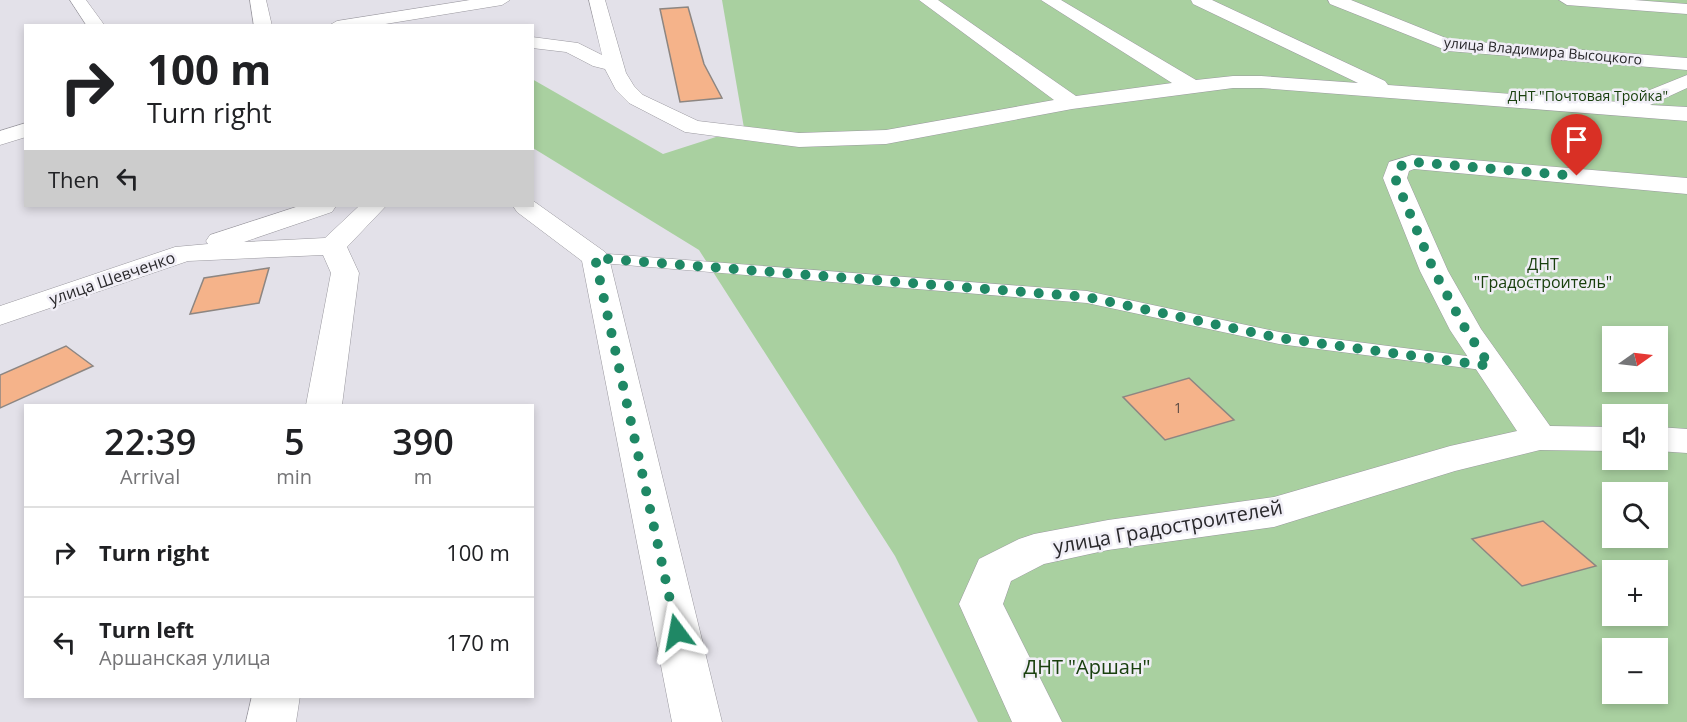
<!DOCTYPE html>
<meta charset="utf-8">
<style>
:root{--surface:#fff;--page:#f2f2f2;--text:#202124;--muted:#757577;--line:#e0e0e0}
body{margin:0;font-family:"Open Sans",sans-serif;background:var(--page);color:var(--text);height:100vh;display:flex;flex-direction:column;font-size:22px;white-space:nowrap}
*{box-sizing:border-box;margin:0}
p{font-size:20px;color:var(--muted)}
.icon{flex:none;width:33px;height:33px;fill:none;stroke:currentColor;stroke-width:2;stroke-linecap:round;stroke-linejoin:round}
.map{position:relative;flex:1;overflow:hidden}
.side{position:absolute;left:24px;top:404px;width:510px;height:294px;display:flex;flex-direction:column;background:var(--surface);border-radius:0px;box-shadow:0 3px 9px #0003}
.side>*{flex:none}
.hud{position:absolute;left:24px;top:24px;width:510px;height:183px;border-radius:0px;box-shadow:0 3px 9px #0003;background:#fff;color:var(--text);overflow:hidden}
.needle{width:39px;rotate:76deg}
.tools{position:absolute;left:1602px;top:326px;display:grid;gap:12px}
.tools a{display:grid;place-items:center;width:66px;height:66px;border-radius:0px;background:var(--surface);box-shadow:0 3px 9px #0003;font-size:30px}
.pin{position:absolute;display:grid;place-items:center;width:51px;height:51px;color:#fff;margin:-62px -26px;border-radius:50% 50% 50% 0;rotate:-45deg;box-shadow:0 0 6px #0007}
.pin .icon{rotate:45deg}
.me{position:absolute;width:66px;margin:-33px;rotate:347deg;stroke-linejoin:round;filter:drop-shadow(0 0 4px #0008)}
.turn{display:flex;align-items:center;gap:21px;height:126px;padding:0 24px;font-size:27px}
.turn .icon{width:78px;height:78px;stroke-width:2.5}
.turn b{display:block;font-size:42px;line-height:51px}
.then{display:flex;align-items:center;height:57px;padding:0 24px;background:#0003;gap:12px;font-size:22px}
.eta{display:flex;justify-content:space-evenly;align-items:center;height:102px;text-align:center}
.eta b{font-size:36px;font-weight:600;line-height:42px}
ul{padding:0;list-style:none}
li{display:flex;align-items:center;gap:18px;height:90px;padding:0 24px;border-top:2px solid var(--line)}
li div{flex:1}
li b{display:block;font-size:22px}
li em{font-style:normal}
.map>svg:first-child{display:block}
.green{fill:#a9d0a0;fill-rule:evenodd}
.building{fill:#f5b38a;stroke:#8d8682;stroke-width:1.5}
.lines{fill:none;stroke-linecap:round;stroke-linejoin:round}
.service-casing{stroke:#9a989f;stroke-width:1}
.minor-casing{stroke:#9a989f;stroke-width:1}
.service{fill:#fff;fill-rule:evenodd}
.minor{fill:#fff;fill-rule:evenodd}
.route{stroke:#1f8865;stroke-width:10;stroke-dasharray:0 18}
.labels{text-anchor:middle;stroke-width:5;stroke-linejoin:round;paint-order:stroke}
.far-street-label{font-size:14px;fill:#29282b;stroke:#f0eef6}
.far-park-label{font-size:14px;fill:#19400e;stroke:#f0eef6}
.number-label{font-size:14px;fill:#5c4b43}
.park-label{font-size:16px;fill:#19400e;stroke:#f0eef6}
.street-label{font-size:16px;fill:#29282b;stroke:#f0eef6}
.near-street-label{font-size:20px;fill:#29282b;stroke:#f0eef6}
.near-park-label{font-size:20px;fill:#19400e;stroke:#f0eef6}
</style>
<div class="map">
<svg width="1687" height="722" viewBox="0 0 1687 722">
<rect width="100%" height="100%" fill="#e3e1e9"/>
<!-- green -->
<path class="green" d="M 722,0 L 1687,0 L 1687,722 L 978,722 L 895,556 L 699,250 L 533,148 L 532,79 L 663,154 L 744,128 ZM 1612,336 L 1658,336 L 1658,381 L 1612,381 ZM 1612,414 L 1658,414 L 1658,459 L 1612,459 ZM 1612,492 L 1658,492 L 1658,537 L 1612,537 ZM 1612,570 L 1658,570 L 1658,615 L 1612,615 ZM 1612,648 L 1658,648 L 1658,693 L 1612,693 Z"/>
<!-- building -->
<g class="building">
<path d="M 688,7 L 704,64 L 722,98 L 680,102 L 660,9 Z"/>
<path d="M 269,268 L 259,303 L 190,314 L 204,278 Z"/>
<path d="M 66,346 L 93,366 L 0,408 L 0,375 Z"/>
<path d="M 1189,378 L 1234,420 L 1165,440 L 1123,397 Z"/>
<path d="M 1543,521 L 1596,566 L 1522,586 L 1472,539 Z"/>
</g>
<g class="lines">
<defs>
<path id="service" d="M 595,253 L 1087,291 L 1279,332 L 1490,359 L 1497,360 L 1501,365 L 1497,370 L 1490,371 L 1279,344 L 1087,303 L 589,262 L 586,258 L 589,254 Z"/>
<g id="minor">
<path d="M 70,0 L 86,0 L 105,26 L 87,26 Z"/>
<path d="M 250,0 L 266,0 L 272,26 L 254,26 Z"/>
<path d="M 470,0 L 510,0 L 502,5 L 373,26 L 328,26 L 337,21 Z"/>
<path d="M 589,0 L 605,0 L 626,73 L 634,86 L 643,95 L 698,121 L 799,133 L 886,130 L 1054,100 L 919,0 L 938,0 L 1076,96 L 1172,83 L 1041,0 L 1061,0 L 1196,80 L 1233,76 L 1261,76 L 1358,83 L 1193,4 L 1191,0 L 1212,0 L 1385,81 L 1388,85 L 1620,102 L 1687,75 L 1687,88 L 1650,105 L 1687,107 L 1687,121 L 1261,88 L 1233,88 L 1072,109 L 886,144 L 799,147 L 685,132 L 629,103 L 616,90 L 605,69 L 593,66 L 566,52 L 532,48 L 532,37 L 578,43 L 602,55 Z"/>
<path d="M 1328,0 L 1351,0 L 1451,40 L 1687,58 L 1687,70 L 1448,51 L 1330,4 Z"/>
<path d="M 1559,0 L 1634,0 L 1687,4 L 1687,14 L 1567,5 Z"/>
<path d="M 26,123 L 26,137 L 0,145 L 0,131 Z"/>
<path d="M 1412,155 L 1687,178 L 1687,194 L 1414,169 L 1409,171 L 1407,178 L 1448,271 L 1481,329 L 1550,426 L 1612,427 L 1612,451 L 1540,450 L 1455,471 L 1274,527 L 1108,550 L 1044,564 L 1011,581 L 1003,604 L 1062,722 L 1012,722 L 959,604 L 979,559 L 1019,539 L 1034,534 L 1108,520 L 1274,497 L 1450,446 L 1517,431 L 1450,330 L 1420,271 L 1383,178 L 1389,162 Z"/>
<path d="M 532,200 L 605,252 L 609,258 L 722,722 L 672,722 L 582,261 L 517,212 L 513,206 L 532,206 Z"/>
<path d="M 299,206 L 336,206 L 332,212 L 244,242 L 325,238 L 359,206 L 386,206 L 347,247 L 359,273 L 342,405 L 306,405 L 331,273 L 323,255 L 188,261 L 0,325 L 0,306 L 175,247 L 208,244 L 206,241 L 210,235 Z"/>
<path d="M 1658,427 L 1687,429 L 1687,453 L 1658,451 Z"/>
<path d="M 252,696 L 300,696 L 296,722 L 246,722 Z"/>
</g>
</defs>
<!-- service casing -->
<use href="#service" class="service-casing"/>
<!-- minor casing -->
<use href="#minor" class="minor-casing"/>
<!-- service -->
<use href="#service" class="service"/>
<!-- minor -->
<use href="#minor" class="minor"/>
</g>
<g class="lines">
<!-- route -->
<path class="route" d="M 677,632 L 595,258 L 1087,297 L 1279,338 L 1490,366 L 1466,330 L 1434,271 L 1395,178 L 1398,167 L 1413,162 L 1577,176"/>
</g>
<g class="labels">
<!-- far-street labels -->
<g class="far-street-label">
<text transform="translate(1543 51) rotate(5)" y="5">улица Владимира Высоцкого</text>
</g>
<!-- far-park labels -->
<g class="far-park-label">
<text x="1588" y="101">ДНТ "Почтовая Тройка"</text>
</g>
<!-- number labels -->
<g class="number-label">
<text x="1178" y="413">1</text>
</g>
<!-- park labels -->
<g class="park-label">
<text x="1543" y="270">ДНТ<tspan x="1543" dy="18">"Градостроитель"</tspan></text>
</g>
<!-- street labels -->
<g class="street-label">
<text transform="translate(112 278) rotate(-19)" y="6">улица Шевченко</text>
</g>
<!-- near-street labels -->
<g class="near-street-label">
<text transform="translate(1168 527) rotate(-10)" y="7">улица Градостроителей</text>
</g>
<!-- near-park labels -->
<g class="near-park-label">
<text x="1087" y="674">ДНТ "Аршан"</text>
</g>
</g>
</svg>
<div class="tools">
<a><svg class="needle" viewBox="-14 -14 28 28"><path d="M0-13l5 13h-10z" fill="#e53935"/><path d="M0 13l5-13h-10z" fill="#757577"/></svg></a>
<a><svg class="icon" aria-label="sound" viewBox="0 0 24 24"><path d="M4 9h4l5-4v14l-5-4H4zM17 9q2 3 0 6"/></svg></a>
<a><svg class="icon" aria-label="search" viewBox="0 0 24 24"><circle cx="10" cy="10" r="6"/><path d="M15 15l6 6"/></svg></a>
<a>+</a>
<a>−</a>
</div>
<div class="pin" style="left:1577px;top:176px;background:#d93025"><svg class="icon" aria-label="arrive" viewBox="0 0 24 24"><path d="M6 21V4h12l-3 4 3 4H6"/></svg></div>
<svg class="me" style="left:677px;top:632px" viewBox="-20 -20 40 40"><path d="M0-17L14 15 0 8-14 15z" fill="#1f8865" stroke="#fff" stroke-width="4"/></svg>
<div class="hud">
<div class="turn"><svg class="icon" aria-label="right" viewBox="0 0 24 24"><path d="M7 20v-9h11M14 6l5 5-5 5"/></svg><div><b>100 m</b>Turn right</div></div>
<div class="then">Then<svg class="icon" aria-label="left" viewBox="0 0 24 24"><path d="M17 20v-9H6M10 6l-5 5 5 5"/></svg></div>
</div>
<section class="side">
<div class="eta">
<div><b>22:39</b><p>Arrival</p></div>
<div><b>5</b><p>min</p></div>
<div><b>390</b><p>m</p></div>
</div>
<ul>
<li><svg class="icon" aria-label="right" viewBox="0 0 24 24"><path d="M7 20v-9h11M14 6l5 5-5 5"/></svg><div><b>Turn right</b></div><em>100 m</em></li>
<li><svg class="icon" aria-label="left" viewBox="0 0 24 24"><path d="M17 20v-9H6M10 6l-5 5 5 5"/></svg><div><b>Turn left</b><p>Аршанская улица</p></div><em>170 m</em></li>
</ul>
</section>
</div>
